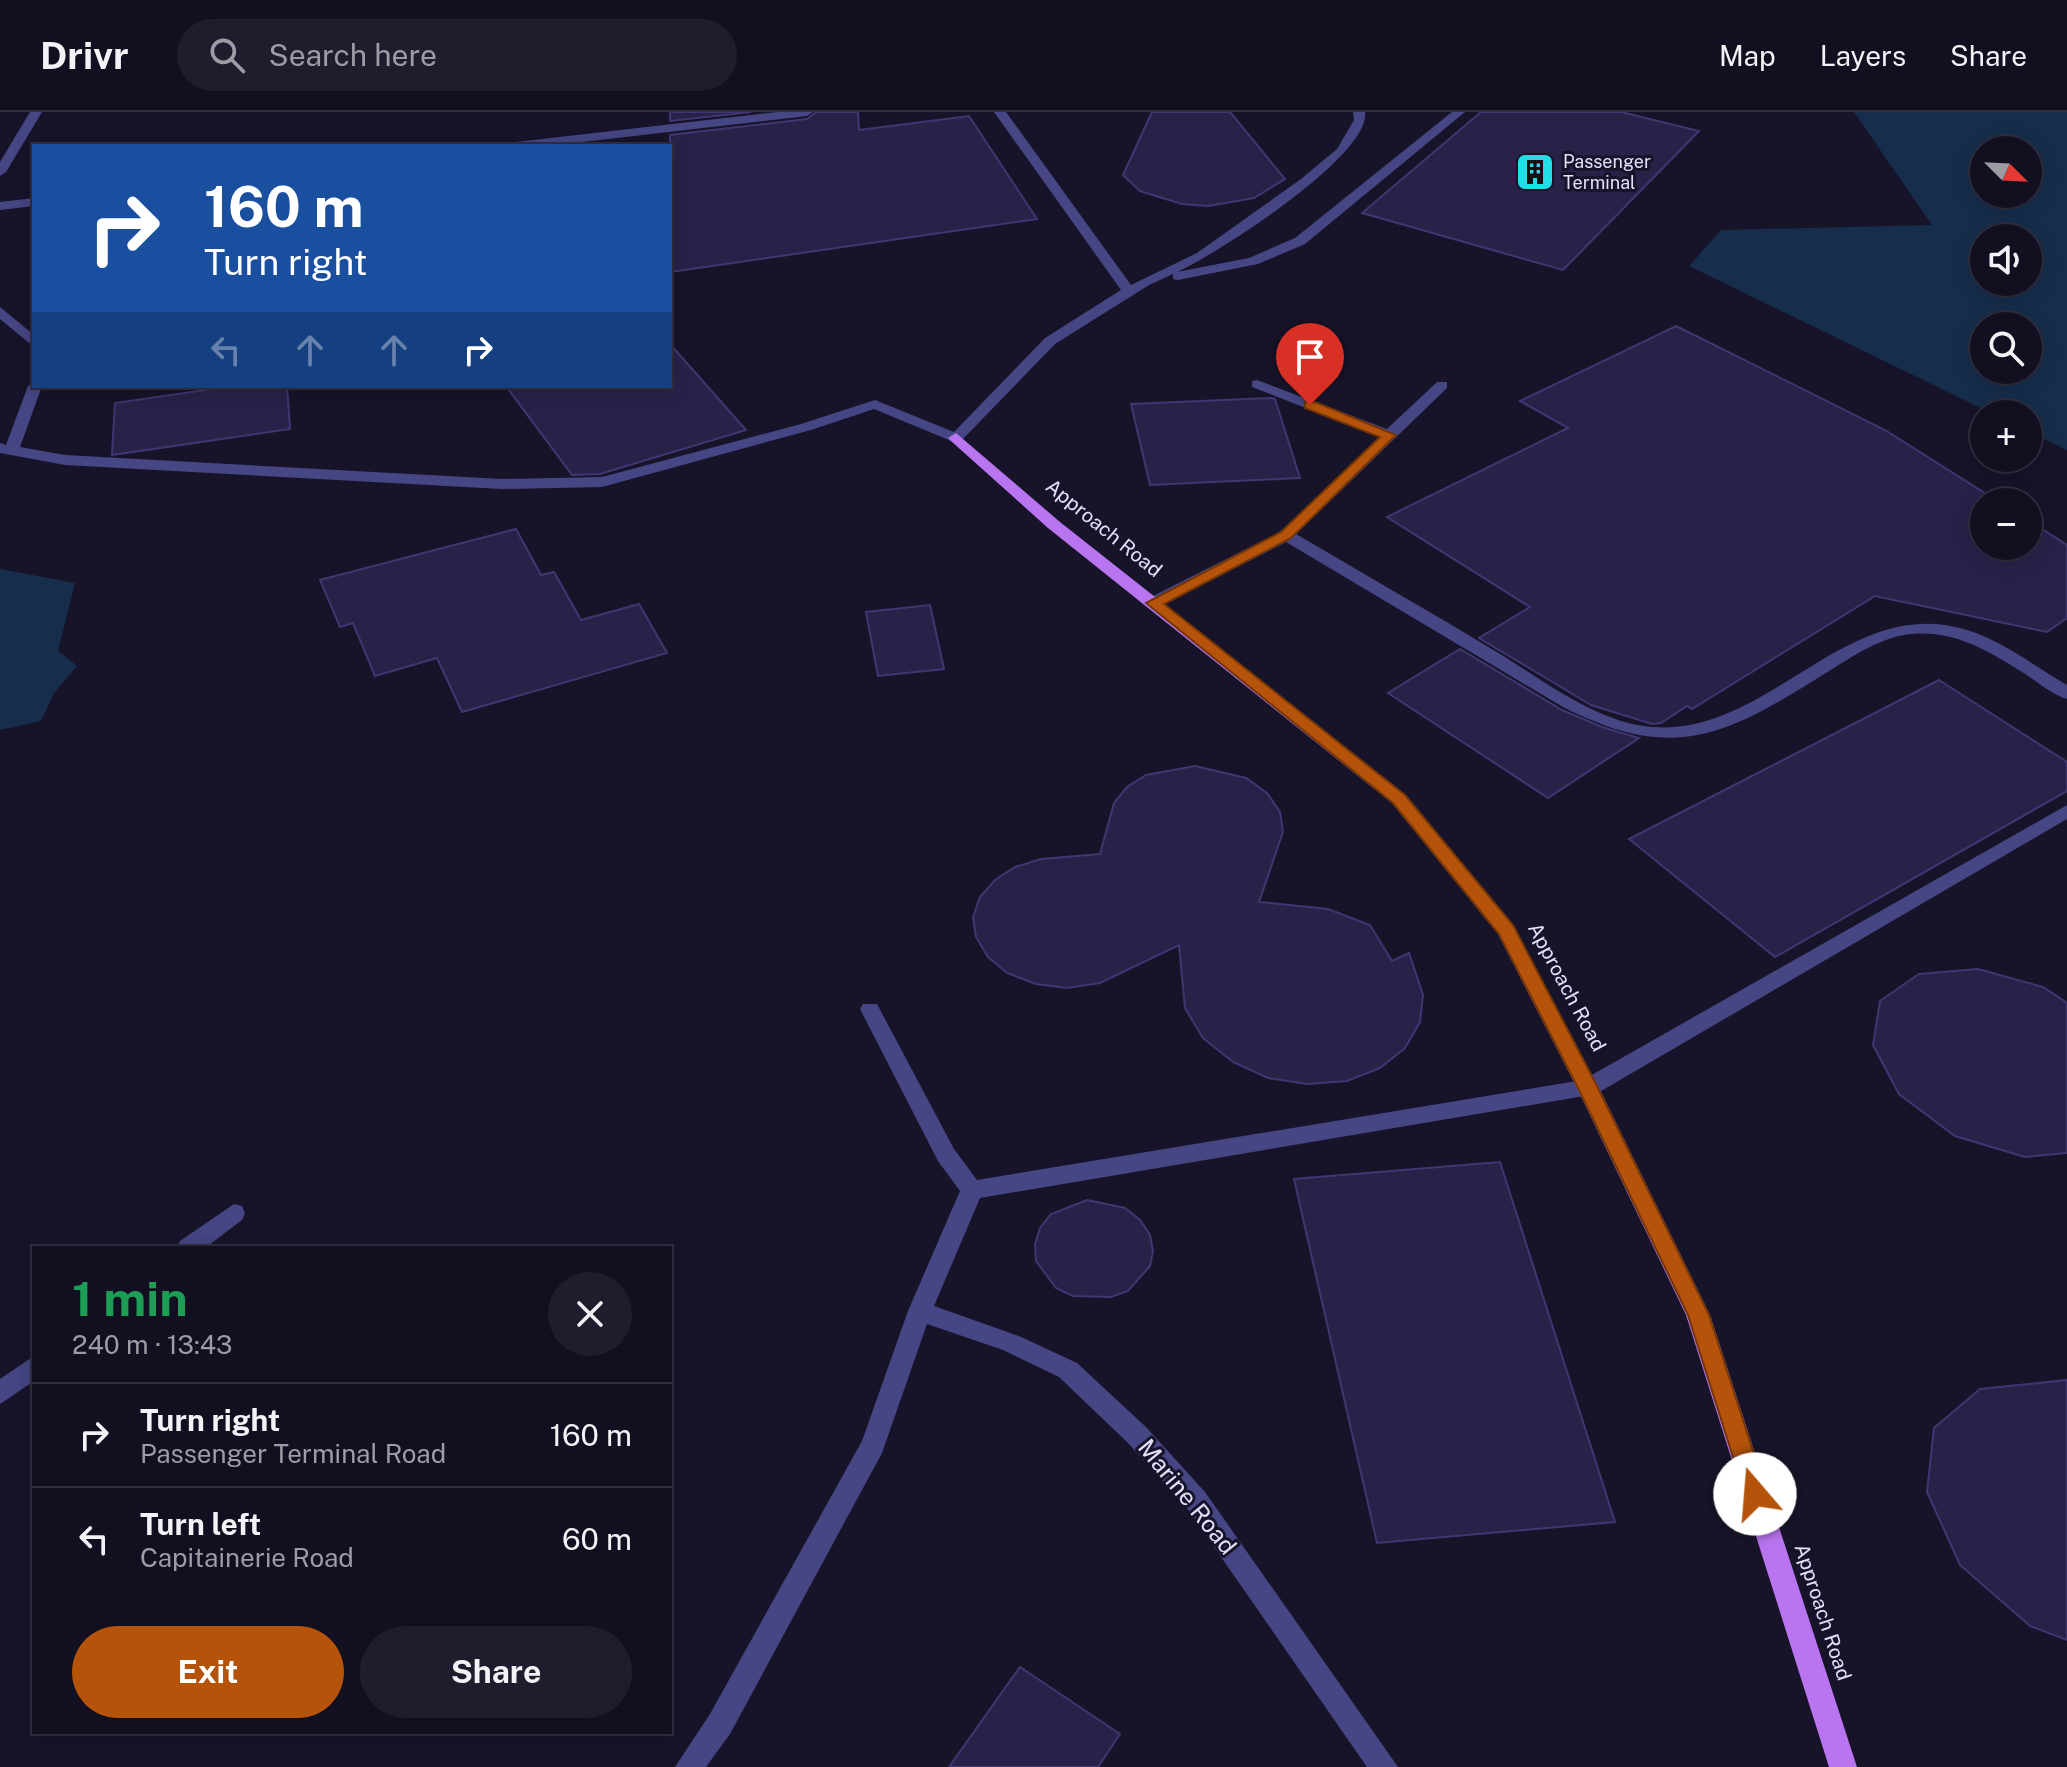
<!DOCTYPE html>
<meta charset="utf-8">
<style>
:root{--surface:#110f20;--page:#1e1d2d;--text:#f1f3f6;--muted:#9c9ca5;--line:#302f3e;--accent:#b45309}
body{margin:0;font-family:"Public Sans",sans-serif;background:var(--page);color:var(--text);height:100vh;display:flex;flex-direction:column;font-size:30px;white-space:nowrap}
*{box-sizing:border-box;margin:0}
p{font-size:26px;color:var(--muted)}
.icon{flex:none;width:44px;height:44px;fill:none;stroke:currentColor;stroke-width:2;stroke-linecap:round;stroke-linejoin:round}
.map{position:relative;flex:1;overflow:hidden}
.side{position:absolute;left:32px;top:1134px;width:640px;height:488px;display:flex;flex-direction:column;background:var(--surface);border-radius:0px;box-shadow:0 4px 20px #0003,0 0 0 2px var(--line)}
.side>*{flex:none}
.top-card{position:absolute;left:32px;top:32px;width:640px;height:244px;border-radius:0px;box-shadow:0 4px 20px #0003,0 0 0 2px var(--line);background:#1a4fa0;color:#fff;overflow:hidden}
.needle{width:52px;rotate:114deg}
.tools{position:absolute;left:1970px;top:24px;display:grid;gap:16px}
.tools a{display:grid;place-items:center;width:72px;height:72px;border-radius:50%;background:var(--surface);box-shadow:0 4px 20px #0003,0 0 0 2px var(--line);font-size:40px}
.pin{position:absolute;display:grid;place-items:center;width:68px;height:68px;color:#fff;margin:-82px -34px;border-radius:50% 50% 50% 0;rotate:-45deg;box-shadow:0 0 8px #0007}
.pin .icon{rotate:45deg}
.me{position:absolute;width:88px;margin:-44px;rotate:342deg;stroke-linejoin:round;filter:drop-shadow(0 0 6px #0008)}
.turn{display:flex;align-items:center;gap:28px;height:168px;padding:0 40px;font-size:36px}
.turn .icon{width:104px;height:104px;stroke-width:2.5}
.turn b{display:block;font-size:56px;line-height:68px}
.lanes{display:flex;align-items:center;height:76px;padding:0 40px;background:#0003;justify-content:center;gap:40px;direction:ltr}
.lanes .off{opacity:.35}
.round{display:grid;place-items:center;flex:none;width:84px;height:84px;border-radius:42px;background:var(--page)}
.head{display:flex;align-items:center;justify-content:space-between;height:136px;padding:0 40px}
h1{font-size:48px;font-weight:700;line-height:60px;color:#1e9e55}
.cta{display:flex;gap:16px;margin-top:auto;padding:16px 40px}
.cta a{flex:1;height:92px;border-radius:48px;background:var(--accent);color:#fff;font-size:32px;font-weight:700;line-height:92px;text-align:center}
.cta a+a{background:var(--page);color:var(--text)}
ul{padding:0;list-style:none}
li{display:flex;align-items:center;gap:24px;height:104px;padding:0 40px;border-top:2px solid var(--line)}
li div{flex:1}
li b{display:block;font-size:30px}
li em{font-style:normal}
header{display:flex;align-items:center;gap:48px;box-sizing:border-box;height:112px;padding:0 40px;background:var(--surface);border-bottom:2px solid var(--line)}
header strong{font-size:38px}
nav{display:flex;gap:44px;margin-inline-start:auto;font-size:28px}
.search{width:560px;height:72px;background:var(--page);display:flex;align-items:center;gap:20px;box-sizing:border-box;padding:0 28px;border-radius:44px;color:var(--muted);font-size:30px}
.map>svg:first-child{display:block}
.water{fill:#162e4c;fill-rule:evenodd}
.building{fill:#282249;stroke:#3f3772;stroke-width:2}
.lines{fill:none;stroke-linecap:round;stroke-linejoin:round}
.minor{fill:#454683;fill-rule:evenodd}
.major{fill:#b974ef;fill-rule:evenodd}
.route{fill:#b45309;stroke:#753606;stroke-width:2}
.labels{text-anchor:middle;stroke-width:6;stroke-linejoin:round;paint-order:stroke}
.far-poi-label{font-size:18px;fill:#e2e1fb;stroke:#17142a;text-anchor:start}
.street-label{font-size:20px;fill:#e2e1fb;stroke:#17142a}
.near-street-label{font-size:24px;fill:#e2e1fb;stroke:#17142a}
</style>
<header>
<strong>Drivr</strong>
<div class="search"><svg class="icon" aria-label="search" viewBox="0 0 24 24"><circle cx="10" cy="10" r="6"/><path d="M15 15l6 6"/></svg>Search here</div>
<nav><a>Map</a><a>Layers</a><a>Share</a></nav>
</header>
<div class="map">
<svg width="2067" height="1655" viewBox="0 0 2067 1655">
<rect width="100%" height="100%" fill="#17142a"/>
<!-- water -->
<g class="water">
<path d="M 1854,0 L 2067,0 L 2067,338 L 2028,319 L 2028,302 L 1993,302 L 1689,154 L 1721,118 L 1932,113 ZM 1984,38 L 2028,38 L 2028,82 L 1984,82 ZM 1984,126 L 2028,126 L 2028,170 L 1984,170 ZM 1984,214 L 2028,214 L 2028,258 L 1984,258 Z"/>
<path d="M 0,457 L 75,471 L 58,539 L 77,554 L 54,581 L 41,609 L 0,618 Z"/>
</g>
<!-- building -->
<g class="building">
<path d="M 670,0 L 751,0 L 670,9 Z"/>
<path d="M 816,0 L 858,0 L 859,18 L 969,4 L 1037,107 L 670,160 L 670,23 L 807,7 Z"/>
<path d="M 1152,0 L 1230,0 L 1285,67 L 1254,86 L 1208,94 L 1182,92 L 1140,79 L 1123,63 Z"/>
<path d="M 1481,0 L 1621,0 L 1699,19 L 1563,158 L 1362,101 Z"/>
<path d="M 1676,214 L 1885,318 L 1999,390 L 1984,390 L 1984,434 L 2028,434 L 2028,408 L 2067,433 L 2067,506 L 2047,520 L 1875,484 L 1692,597 L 1687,594 L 1661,611 L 1652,612 L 1591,593 L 1479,526 L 1530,495 L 1387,405 L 1568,316 L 1520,289 Z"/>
<path d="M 670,232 L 746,318 L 600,362 L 572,363 L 506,274 L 670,274 Z"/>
<path d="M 233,274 L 287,274 L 290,317 L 112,343 L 115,291 Z"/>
<path d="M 1271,286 L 1275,287 L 1300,366 L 1150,373 L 1131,292 Z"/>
<path d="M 516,417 L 541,463 L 554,460 L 581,508 L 639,492 L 667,541 L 462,600 L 437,546 L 375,564 L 353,511 L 340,515 L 320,468 Z"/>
<path d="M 930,493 L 944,557 L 878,564 L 866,500 Z"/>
<path d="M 1460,537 L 1562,598 L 1602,615 L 1639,626 L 1548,686 L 1388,581 Z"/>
<path d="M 1939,568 L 2067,650 L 2067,679 L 1775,845 L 1629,727 Z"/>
<path d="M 1195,654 L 1246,666 L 1267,681 L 1280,700 L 1283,720 L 1259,790 L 1328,797 L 1370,813 L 1392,849 L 1409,841 L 1423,883 L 1420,910 L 1405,936 L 1380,956 L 1347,969 L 1307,972 L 1268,966 L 1233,950 L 1203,926 L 1185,896 L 1179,833 L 1100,871 L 1067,876 L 1036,872 L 1007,861 L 988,845 L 976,825 L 973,805 L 980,785 L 995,768 L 1015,755 L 1041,747 L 1100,742 L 1114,691 L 1127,675 L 1146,663 Z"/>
<path d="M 1978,857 L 2043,875 L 2067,891 L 2067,1041 L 2025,1045 L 1955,1024 L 1899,982 L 1873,933 L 1880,889 L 1919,862 Z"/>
<path d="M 1500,1050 L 1615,1410 L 1377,1431 L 1294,1067 Z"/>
<path d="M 1087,1088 L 1125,1096 L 1140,1108 L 1150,1123 L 1153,1139 L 1150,1154 L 1128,1179 L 1111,1185 L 1073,1184 L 1056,1176 L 1036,1149 L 1035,1132 L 1040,1116 L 1051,1102 Z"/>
<path d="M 2067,1268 L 2067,1528 L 2030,1514 L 1960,1453 L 1927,1380 L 1934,1316 L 1980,1277 Z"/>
<path d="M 1020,1555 L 1120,1622 L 1098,1655 L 949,1655 Z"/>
</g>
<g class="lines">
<!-- minor -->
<g class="minor">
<path d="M 30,0 L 42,0 L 6,60 L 0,64 L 0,50 Z"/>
<path d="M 777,0 L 813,0 L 807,4 L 547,34 L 510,34 L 516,30 Z"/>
<path d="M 994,0 L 1006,0 L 1131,173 L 1197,141 L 1301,67 L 1337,37 L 1354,8 L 1353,0 L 1365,0 C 1371,44 1215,143 1177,160 L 1249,146 L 1295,126 L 1452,0 L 1465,0 L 1305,132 L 1258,152 L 1178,168 L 1173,167 L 1173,162 L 1149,173 L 1055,232 L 961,329 L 956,331 L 874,297 L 811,318 L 602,375 L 502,377 L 65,353 L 0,341 L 0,331 L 6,333 L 28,274 L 34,270 L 34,274 L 42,274 L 20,335 L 65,343 L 502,367 L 602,365 L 801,312 L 875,288 L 954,320 L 1045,226 L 1121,178 Z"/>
<path d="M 34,86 L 34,94 L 0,98 L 0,90 Z"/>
<path d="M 0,195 L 34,223 L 34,235 L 0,207 Z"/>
<path d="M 1257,268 L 1387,317 L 1437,270 L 1447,270 L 1447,276 L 1296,422 C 1362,461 1429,499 1495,539 C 1542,567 1595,610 1652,615 C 1769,625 1847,480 1967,518 C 2003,529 2034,554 2067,573 L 2067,587 C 2054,583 2041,573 2030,565 C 1993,542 1958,518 1912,522 C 1883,524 1853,544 1829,559 C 1728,622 1677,653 1563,595 L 1286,430 L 1159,495 L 1147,495 L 1147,487 L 1280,420 L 1380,325 L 1252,275 L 1252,269 Z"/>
<path d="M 2067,693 L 2067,707 L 1596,982 L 980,1086 L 934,1194 L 1019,1224 L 1077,1251 L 1146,1315 L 1205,1380 L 1398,1655 L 1367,1655 L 1187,1396 L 1128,1331 L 1059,1265 L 1003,1238 L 927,1212 L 882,1341 L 730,1622 L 706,1655 L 675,1655 L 710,1602 L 862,1329 L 908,1199 L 960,1079 L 938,1049 L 860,897 L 863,892 L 877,892 L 954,1037 L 977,1068 L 1583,968 Z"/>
<path d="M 234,1092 L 242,1094 L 245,1101 L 242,1108 L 205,1136 L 176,1136 L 180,1129 Z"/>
<path d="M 34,1244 L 34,1269 L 0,1292 L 0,1267 Z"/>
</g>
<!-- major -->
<path class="major" d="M 956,321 L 1060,410 L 1406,683 L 1513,813 L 1599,976 L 1710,1203 L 1857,1655 L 1829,1655 L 1686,1203 L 1577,976 L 1498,822 L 1392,691 L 1048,416 L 951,329 L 948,326 Z"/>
</g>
<!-- route -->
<path class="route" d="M 1305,290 L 1315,290 L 1396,323 L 1291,426 L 1164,492 L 1405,683 L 1513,813 L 1598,976 L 1709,1203 L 1767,1382 L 1764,1389 L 1755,1392 L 1747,1389 L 1688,1203 L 1578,976 L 1499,822 L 1393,691 L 1146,491 L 1281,420 L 1380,325 L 1305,296 Z"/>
<!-- icons -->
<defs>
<symbol id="building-square" viewBox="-11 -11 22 22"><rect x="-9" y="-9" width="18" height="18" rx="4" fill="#22dee6" stroke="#17142a"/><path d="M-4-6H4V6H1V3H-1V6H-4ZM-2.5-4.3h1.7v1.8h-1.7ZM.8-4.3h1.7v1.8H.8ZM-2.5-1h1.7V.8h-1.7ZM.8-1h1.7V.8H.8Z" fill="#111"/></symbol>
</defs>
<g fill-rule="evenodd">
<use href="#building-square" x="1513" y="38" width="44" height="44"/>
</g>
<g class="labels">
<!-- far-poi labels -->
<g class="far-poi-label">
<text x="1563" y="56">Passenger<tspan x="1563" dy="21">Terminal</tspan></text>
</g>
<!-- street labels -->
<g class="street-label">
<text transform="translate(1104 416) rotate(39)" y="7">Approach Road</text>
<text transform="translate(1567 875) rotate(62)" y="7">Approach Road</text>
<text transform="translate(1823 1500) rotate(72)" y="7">Approach Road</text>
</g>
<!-- near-street labels -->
<g class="near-street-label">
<text transform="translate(1187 1385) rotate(51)" y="8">Marine Road</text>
</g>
</g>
</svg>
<div class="tools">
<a><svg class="needle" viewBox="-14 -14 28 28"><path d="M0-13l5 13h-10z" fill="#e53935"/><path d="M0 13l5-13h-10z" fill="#9c9ca5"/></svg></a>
<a><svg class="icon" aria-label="sound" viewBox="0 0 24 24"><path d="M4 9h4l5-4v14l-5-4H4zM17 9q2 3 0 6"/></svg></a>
<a><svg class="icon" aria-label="search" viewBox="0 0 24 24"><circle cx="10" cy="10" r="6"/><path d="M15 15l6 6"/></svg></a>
<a>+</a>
<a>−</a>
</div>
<div class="pin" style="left:1310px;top:293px;background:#d93025"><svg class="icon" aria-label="arrive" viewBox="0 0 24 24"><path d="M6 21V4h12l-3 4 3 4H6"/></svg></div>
<svg class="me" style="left:1755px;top:1382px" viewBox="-20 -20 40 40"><circle r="19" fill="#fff"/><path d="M0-13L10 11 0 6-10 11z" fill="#b45309"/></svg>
<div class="top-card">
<div class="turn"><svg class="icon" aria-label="right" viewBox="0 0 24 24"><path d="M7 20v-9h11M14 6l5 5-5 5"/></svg><div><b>160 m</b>Turn right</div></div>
<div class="lanes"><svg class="icon off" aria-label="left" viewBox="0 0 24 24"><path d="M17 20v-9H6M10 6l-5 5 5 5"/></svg><svg class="icon off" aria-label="ahead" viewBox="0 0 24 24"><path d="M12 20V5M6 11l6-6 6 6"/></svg><svg class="icon off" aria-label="ahead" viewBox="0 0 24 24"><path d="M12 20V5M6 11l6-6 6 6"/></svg><svg class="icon" aria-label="right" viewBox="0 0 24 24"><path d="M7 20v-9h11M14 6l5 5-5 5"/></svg></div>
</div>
<section class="side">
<div class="head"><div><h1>1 min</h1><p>240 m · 13:43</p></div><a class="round"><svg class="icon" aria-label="close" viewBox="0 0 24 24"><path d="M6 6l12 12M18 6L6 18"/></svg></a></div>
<ul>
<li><svg class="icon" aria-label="right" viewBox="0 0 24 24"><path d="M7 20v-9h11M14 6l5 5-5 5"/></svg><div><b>Turn right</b><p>Passenger Terminal Road</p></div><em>160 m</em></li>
<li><svg class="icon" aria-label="left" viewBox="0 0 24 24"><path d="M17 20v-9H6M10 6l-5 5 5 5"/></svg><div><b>Turn left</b><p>Capitainerie Road</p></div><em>60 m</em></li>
</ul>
<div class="cta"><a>Exit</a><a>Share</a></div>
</section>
</div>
